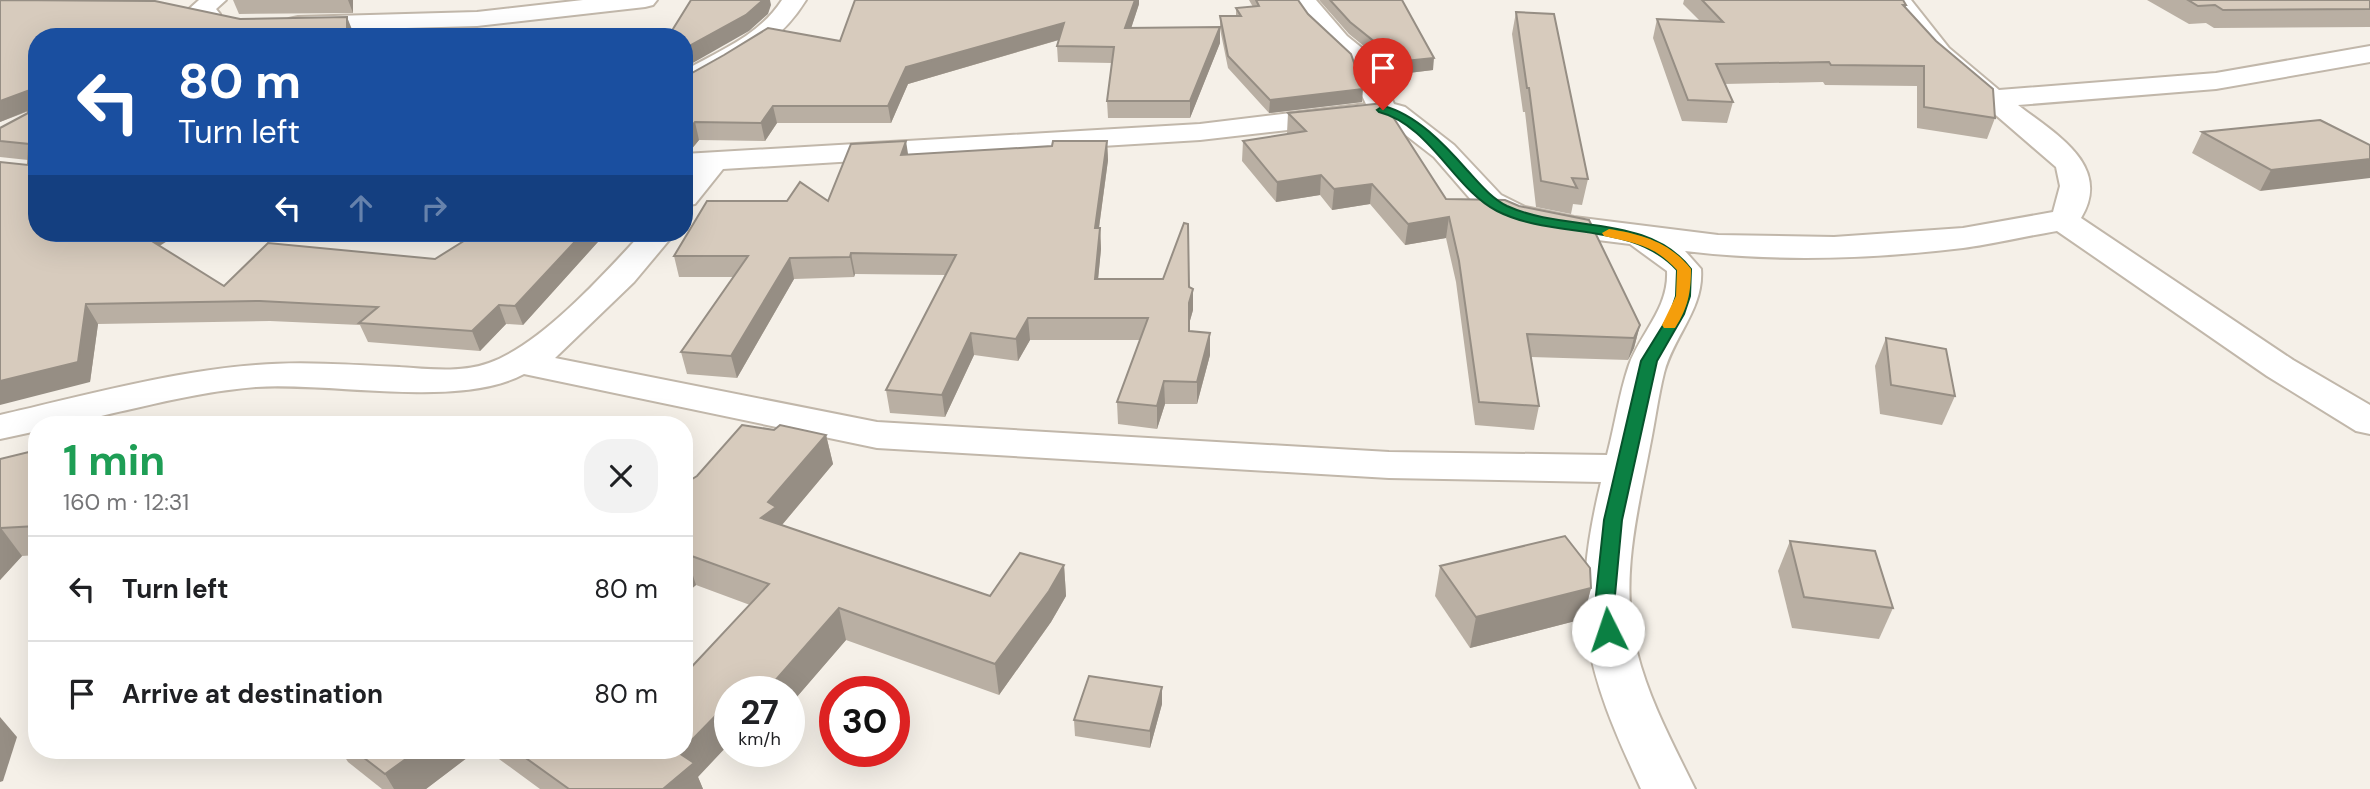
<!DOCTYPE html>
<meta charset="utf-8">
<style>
:root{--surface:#fff;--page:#f2f2f2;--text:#202124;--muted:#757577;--line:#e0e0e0}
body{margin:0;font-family:"DM Sans",sans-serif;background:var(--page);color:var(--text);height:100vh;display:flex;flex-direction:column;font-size:26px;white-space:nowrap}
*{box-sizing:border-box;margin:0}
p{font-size:23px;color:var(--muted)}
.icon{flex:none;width:38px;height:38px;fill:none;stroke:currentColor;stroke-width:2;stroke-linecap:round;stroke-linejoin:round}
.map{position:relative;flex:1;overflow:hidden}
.panel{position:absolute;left:28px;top:416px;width:665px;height:343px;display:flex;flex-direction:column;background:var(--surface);border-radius:28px;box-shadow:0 7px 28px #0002}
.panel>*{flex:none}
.guide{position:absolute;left:28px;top:28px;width:665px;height:214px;border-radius:28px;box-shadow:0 7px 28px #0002;background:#1a4fa0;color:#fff;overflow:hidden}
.speed{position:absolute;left:714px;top:676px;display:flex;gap:14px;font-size:35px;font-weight:700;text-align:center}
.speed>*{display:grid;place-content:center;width:91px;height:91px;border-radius:50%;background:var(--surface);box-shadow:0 7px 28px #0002;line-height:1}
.speed small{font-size:18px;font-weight:400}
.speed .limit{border:10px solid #d22;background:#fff;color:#111}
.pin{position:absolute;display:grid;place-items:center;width:60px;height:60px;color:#fff;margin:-72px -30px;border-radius:50% 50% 50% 0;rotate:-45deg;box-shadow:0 0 7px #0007}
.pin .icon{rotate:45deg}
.me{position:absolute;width:77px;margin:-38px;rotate:356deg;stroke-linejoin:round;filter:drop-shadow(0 0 5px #0008)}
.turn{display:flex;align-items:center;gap:24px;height:147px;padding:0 35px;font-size:32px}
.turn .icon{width:91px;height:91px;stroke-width:2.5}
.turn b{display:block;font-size:49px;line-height:60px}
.lanes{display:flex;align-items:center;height:66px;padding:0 35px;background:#0003;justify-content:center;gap:35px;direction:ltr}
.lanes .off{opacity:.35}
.round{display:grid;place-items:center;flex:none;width:74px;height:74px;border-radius:28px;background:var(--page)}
.summary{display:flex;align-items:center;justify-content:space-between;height:119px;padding:0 35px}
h1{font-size:42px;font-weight:700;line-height:52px;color:#1e9e55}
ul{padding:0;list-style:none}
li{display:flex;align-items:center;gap:21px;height:105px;padding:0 35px;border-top:2px solid var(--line)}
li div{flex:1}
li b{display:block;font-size:26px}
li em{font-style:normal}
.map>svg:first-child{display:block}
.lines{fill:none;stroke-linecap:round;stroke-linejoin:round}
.minor-casing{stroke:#c1b7aa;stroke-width:4}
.minor{fill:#fff;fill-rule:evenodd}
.wall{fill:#b9afa3}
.shaded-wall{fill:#968e84}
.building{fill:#d7cbbd;stroke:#968e84;stroke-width:2}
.route{fill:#0b8043;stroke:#07532c;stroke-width:2}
.slow{fill:#f59e0b}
</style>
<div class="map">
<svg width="2370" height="789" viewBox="0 0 2370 789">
<rect width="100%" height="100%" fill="#f5f0e8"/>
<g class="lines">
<defs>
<g id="minor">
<path d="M 199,0 L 226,0 L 216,9 L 220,14 C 206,35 184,37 161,37 L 192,14 L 189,9 Z"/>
<path d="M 583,0 L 657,0 L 653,5 L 645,7 L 477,26 L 298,31 L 289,29 L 286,24 L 289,19 L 298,17 L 477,12 Z"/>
<path d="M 782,0 L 806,0 C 777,47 739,61 693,88 L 684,90 L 684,71 C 720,50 759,36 782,0 Z"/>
<path d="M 1292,0 L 1316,0 L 1347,36 L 1373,57 L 1394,104 L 1405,107 L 1454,145 L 1501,195 L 1525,207 L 1574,217 L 1718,235 L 1834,237 L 1963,228 L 2053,212 L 2060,186 L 2056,167 L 1931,59 L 1903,24 L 1887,0 L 1911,0 L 1949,48 L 1999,90 L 2216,73 L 2370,46 L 2370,62 L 2216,89 L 2018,105 C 2054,133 2113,165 2081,218 L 2293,360 L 2370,405 L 2370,434 L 2356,431 L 2267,376 L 2057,231 C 2026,236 1994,244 1963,248 C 1872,259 1776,262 1685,251 L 1701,269 C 1704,309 1674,335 1664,373 C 1658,397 1655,422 1650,446 C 1637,514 1619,583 1637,652 C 1649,700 1673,744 1695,789 L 1641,789 C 1585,668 1569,615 1601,482 L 1389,478 L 877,448 L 524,374 C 459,409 333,382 256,387 C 217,390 174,399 136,408 C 103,415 71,425 37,425 L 37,431 L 0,439 L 0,415 C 82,396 173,371 256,365 C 303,361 352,365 399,367 C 429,369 461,373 489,363 C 542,344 604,274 642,233 L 675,233 L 634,282 L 555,358 L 877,422 L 1389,452 L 1607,455 C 1615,425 1619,394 1629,365 C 1641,332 1669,308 1667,271 L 1630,244 L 1574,237 L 1516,224 L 1479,209 L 1434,157 L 1385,119 L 1200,140 L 723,169 L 695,204 L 684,206 L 684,178 L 690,172 L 684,172 L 684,154 L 1200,124 L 1366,104 L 1358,87 L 1352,65 L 1309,24 Z"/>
</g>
</defs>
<!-- minor casing -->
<use href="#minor" class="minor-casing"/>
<!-- minor -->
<use href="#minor" class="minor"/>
</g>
<!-- wall -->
<g class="wall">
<path d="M 0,0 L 240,19 L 353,32 L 353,37 L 37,37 L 159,246 L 224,286 L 435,259 L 475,241 L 482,233 L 606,233 L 523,325 L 506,324 L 480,351 L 368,342 L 360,325 L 270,321 L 98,324 L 90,382 L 28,165 L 28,160 L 0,157 L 0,128 L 28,113 L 29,111 L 0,122 Z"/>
<path d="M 233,0 L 353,0 L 353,13 L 239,14 Z"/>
<path d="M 1135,0 L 1139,0 L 1139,4 L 1131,28 L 1220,27 L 1220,16 L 1236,16 L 1236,8 L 1253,7 L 1249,0 L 1298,0 L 1362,102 L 1269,113 L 1228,68 L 1220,29 L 1220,43 L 1190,118 L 1108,118 L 1107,101 L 1112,63 L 1058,62 L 1057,46 L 1059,40 L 908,84 L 891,123 L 777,123 L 765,141 L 699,140 L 690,151 L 684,75 L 840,41 Z"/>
<path d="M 1319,0 L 1402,0 L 1433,70 L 1384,76 L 1375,55 L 1349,34 Z"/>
<path d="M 1684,0 L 1903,0 L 1906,5 L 1906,8 L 1995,118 L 1987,139 L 1917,128 L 1917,86 L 1825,85 L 1823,82 L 1724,84 L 1733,102 L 1727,123 L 1682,121 L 1653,38 L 1657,19 L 1700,21 L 1683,4 Z"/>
<path d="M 2147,0 L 2370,0 L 2370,27 L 2214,28 L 2206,23 L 2189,24 Z"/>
<path d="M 1516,12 L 1588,179 L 1582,205 L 1573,204 L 1571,214 L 1536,207 L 1525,112 L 1523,112 L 1512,34 Z"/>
<path d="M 1288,113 L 1446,199 L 1640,325 L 1634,348 L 1628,360 L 1531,357 L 1539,406 L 1534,430 L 1475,425 L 1456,282 L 1446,238 L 1405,245 L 1370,204 L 1332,210 L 1320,195 L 1276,202 L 1242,161 L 1243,141 L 1289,134 L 1287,133 Z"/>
<path d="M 2320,120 L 2260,191 L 2192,153 L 2202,132 Z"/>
<path d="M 1107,141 L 1108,160 L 1099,228 L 1100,228 L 1101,249 L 1098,279 L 1189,287 L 1193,289 L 1193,310 L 1189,324 L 1189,331 L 1210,333 L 1210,355 L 1197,404 L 1165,404 L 1157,429 L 1118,424 L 1117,402 L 1140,340 L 1030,340 L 1018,361 L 974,355 L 945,417 L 890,413 L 886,390 L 946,275 L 855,274 L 854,277 L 794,279 L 737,378 L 687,374 L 681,352 L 734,277 L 679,277 L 674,256 L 828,201 L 908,155 L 1052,146 Z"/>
<path d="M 275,233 L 305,233 L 287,241 Z"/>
<path d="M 1886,338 L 1955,396 L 1942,425 L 1880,414 L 1875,366 Z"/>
<path d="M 774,430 L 826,435 L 833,464 L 782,525 L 990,596 L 1064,565 L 1066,596 L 1051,622 L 999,695 L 846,640 L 789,706 L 789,691 L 730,691 L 698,777 L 703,789 L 540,789 L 488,751 L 684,751 L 750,605 L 696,585 L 684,595 L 684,484 Z"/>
<path d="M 37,450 L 37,555 L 22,556 L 0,580 L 0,459 Z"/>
<path d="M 1790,541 L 1893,608 L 1879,639 L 1792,628 L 1778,571 Z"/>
<path d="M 1440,566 L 1591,588 L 1583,619 L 1470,648 L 1435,596 Z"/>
<path d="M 1162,687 L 1162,704 L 1150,748 L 1075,736 L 1074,720 Z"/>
<path d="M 341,751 L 476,751 L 426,789 L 382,789 L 348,762 Z"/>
</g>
<!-- shaded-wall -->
<g class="shaded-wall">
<path d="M 348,0 L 353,0 L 353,13 Z"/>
<path d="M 763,0 L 770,0 L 771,5 L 768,14 L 749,31 L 684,68 L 684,49 Z"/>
<path d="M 1135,0 L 1139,0 L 1139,4 L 1126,44 L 1125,28 Z"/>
<path d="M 347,17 L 353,32 L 353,37 L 347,37 Z"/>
<path d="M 1064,23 L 1065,38 L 908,84 L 891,123 L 888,106 L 906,67 Z"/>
<path d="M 1220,27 L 1220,43 L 1190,118 L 1190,101 Z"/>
<path d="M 1434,58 L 1433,70 L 1384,76 L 1385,63 Z"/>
<path d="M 1363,89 L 1362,102 L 1269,113 L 1270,100 Z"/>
<path d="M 30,90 L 37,107 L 0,122 L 0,101 Z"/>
<path d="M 773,106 L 777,123 L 765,141 L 761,123 Z"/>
<path d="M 695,122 L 699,140 L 690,151 L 684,152 L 684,134 Z"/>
<path d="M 906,141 L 909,160 L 901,155 Z"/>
<path d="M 1107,141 L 1108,160 L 1096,249 L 1095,228 Z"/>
<path d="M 2370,159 L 2370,178 L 2260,191 L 2271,170 Z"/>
<path d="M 1321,175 L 1320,195 L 1276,202 L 1277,182 Z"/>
<path d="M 1372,184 L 1370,204 L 1332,210 L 1334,189 Z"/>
<path d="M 1449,217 L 1446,238 L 1405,245 L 1408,224 Z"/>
<path d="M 1100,228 L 1101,249 L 1096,300 L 1095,279 Z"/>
<path d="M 139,233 L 180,233 L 150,252 Z"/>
<path d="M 283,233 L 305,233 L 287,241 Z"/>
<path d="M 583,233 L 606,233 L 523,325 L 515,306 Z"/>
<path d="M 851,253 L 855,274 L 854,277 L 850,257 Z"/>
<path d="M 790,258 L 794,279 L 737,378 L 731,356 Z"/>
<path d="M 1193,289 L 1193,310 L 1189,324 L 1189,303 Z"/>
<path d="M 86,304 L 98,324 L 90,382 L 0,405 L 0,381 Z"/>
<path d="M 499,305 L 506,324 L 480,351 L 472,331 Z"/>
<path d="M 1028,318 L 1030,340 L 1018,361 L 1016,339 Z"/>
<path d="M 1640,325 L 1634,348 L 1628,360 L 1634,338 Z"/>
<path d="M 971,333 L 974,355 L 945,417 L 942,395 Z"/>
<path d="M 1210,333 L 1210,355 L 1197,404 L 1197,382 Z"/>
<path d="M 1164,381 L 1165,404 L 1157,429 L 1157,406 Z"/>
<path d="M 826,435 L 833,464 L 781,526 L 761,518 L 768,502 Z"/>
<path d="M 1,528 L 22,556 L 0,580 L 0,529 Z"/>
<path d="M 686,554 L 696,585 L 684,595 L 684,556 Z"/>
<path d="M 1064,565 L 1066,596 L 1051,622 L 999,695 L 995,664 Z"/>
<path d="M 1591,588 L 1583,619 L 1470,648 L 1476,617 Z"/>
<path d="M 839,608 L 846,640 L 789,706 L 789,691 L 766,691 Z"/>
<path d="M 745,685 L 747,691 L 739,691 Z"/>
<path d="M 1162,687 L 1162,704 L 1150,748 L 1150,731 Z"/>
<path d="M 730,701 L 730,743 L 698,777 L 703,789 L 663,789 L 679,753 L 682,751 L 684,751 L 684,748 Z"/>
<path d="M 0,717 L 17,737 L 3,781 L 0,782 Z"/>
<path d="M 417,751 L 476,751 L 426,789 L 394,789 L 385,774 Z"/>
</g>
<!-- building -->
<g class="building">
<path d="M 0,0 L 155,1 L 240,19 L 347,17 L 347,37 L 37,37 L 37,233 L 140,233 L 139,233 L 224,286 L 268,243 L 435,259 L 467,239 L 475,241 L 482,233 L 583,233 L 515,306 L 499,305 L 472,331 L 359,323 L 378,307 L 260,301 L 86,304 L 78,362 L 0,381 L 0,162 L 28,165 L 29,144 L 0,141 L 0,128 L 28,113 L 30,90 L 0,101 Z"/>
<path d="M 691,0 L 763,0 L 746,15 L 684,49 L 684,37 L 668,37 Z"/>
<path d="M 855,0 L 1135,0 L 1125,28 L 1220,27 L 1190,101 L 1107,101 L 1114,47 L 1057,46 L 1064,23 L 906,67 L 888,106 L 773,106 L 761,123 L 695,122 L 686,133 L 684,134 L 684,75 L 690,74 L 724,55 L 768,28 L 840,41 Z"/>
<path d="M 1256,0 L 1298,0 L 1308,14 L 1351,54 L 1363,89 L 1270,100 L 1228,56 L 1220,16 L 1241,16 L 1236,8 L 1259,6 Z"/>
<path d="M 1330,0 L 1402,0 L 1434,58 L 1385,63 L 1376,43 L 1350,22 Z"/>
<path d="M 1702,0 L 1903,0 L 1906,5 L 1903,5 L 1936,41 L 1993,89 L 1995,118 L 1924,107 L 1924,66 L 1831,65 L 1829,62 L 1716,64 L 1733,102 L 1688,100 L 1657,19 L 1723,22 Z"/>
<path d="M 2188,0 L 2370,0 L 2370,9 L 2223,10 L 2215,5 L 2198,6 Z"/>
<path d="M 1516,12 L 1554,14 L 1588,179 L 1572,178 L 1577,188 L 1541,181 L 1529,88 L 1527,88 Z"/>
<path d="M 1384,103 L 1446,199 L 1505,200 L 1519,206 L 1589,220 L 1640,325 L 1634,338 L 1527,334 L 1539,406 L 1479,402 L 1459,261 L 1449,217 L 1408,224 L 1372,184 L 1334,189 L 1321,175 L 1277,182 L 1243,141 L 1306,131 L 1288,113 Z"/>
<path d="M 2320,120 L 2370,145 L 2370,159 L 2271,170 L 2202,132 Z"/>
<path d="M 906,141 L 901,155 L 1052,146 L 1053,141 L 1107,141 L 1095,228 L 1100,228 L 1095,279 L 1163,279 L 1184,223 L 1188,224 L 1189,287 L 1193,289 L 1189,303 L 1189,331 L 1210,333 L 1197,382 L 1164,381 L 1157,406 L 1117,402 L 1148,318 L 1028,318 L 1016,339 L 971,333 L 942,395 L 886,390 L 956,255 L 851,253 L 850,257 L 790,258 L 731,356 L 681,352 L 748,256 L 674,256 L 707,201 L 787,201 L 800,182 L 828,201 L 851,144 Z"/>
<path d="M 1886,338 L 1946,349 L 1955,396 L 1891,385 Z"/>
<path d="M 742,425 L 774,430 L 780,425 L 826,435 L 768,502 L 776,507 L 761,518 L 990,596 L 1020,553 L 1064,565 L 1049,591 L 995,664 L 839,608 L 766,691 L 761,691 L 745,685 L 739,691 L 730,691 L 730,701 L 684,748 L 684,675 L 769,584 L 686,554 L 684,556 L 684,484 L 697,476 Z"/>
<path d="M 37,450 L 37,526 L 1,528 L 0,529 L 0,459 Z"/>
<path d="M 1565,536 L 1590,568 L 1591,588 L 1476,617 L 1440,566 Z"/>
<path d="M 1790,541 L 1875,551 L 1893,608 L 1804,597 Z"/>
<path d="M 1089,676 L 1162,687 L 1150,731 L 1074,720 Z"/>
<path d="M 355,751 L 417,751 L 385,774 Z"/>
<path d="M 516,751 L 682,751 L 679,753 L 694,763 L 663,789 L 569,789 Z"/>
</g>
<!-- route -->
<path class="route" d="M 1383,106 C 1416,114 1445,145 1467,170 C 1479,183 1491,198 1507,206 C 1566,233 1648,213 1691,269 L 1690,296 L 1684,314 L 1657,361 L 1622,520 L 1615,595 L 1618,630 L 1615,635 L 1608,637 L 1601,635 L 1598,630 L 1596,595 L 1604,520 L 1641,361 L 1670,314 L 1676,296 L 1677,270 C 1631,220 1554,240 1497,211 C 1454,189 1430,125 1379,112 L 1377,110 Z"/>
<!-- slow -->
<path class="slow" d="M 1609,229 C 1641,234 1670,242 1691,269 C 1691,292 1688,308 1675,328 L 1664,328 L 1662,325 L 1676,296 L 1677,270 C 1654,245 1635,243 1604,236 L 1602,233 Z"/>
</svg>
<div class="speed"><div>27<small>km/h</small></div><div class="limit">30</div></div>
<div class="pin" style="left:1383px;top:110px;background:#d93025"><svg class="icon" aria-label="arrive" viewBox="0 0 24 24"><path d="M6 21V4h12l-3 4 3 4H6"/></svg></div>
<svg class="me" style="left:1608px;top:630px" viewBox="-20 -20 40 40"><circle r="19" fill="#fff"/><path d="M0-13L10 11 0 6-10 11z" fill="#0b8043"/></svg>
<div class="guide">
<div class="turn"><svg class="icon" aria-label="left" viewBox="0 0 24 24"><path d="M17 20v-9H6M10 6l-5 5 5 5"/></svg><div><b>80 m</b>Turn left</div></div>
<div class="lanes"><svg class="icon" aria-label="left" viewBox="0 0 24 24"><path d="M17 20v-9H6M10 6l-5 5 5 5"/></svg><svg class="icon off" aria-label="ahead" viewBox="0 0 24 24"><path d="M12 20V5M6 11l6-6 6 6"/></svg><svg class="icon off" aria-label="right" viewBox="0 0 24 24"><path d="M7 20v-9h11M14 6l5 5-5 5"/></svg></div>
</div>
<section class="panel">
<div class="summary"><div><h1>1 min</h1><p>160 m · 12:31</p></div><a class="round"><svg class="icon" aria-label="close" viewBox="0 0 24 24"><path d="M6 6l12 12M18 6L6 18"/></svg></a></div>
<ul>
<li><svg class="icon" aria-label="left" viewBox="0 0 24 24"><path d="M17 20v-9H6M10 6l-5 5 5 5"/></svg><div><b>Turn left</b></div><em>80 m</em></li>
<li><svg class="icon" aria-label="arrive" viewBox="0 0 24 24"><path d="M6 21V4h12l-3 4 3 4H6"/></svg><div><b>Arrive at destination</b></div><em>80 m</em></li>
</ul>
</section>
</div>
